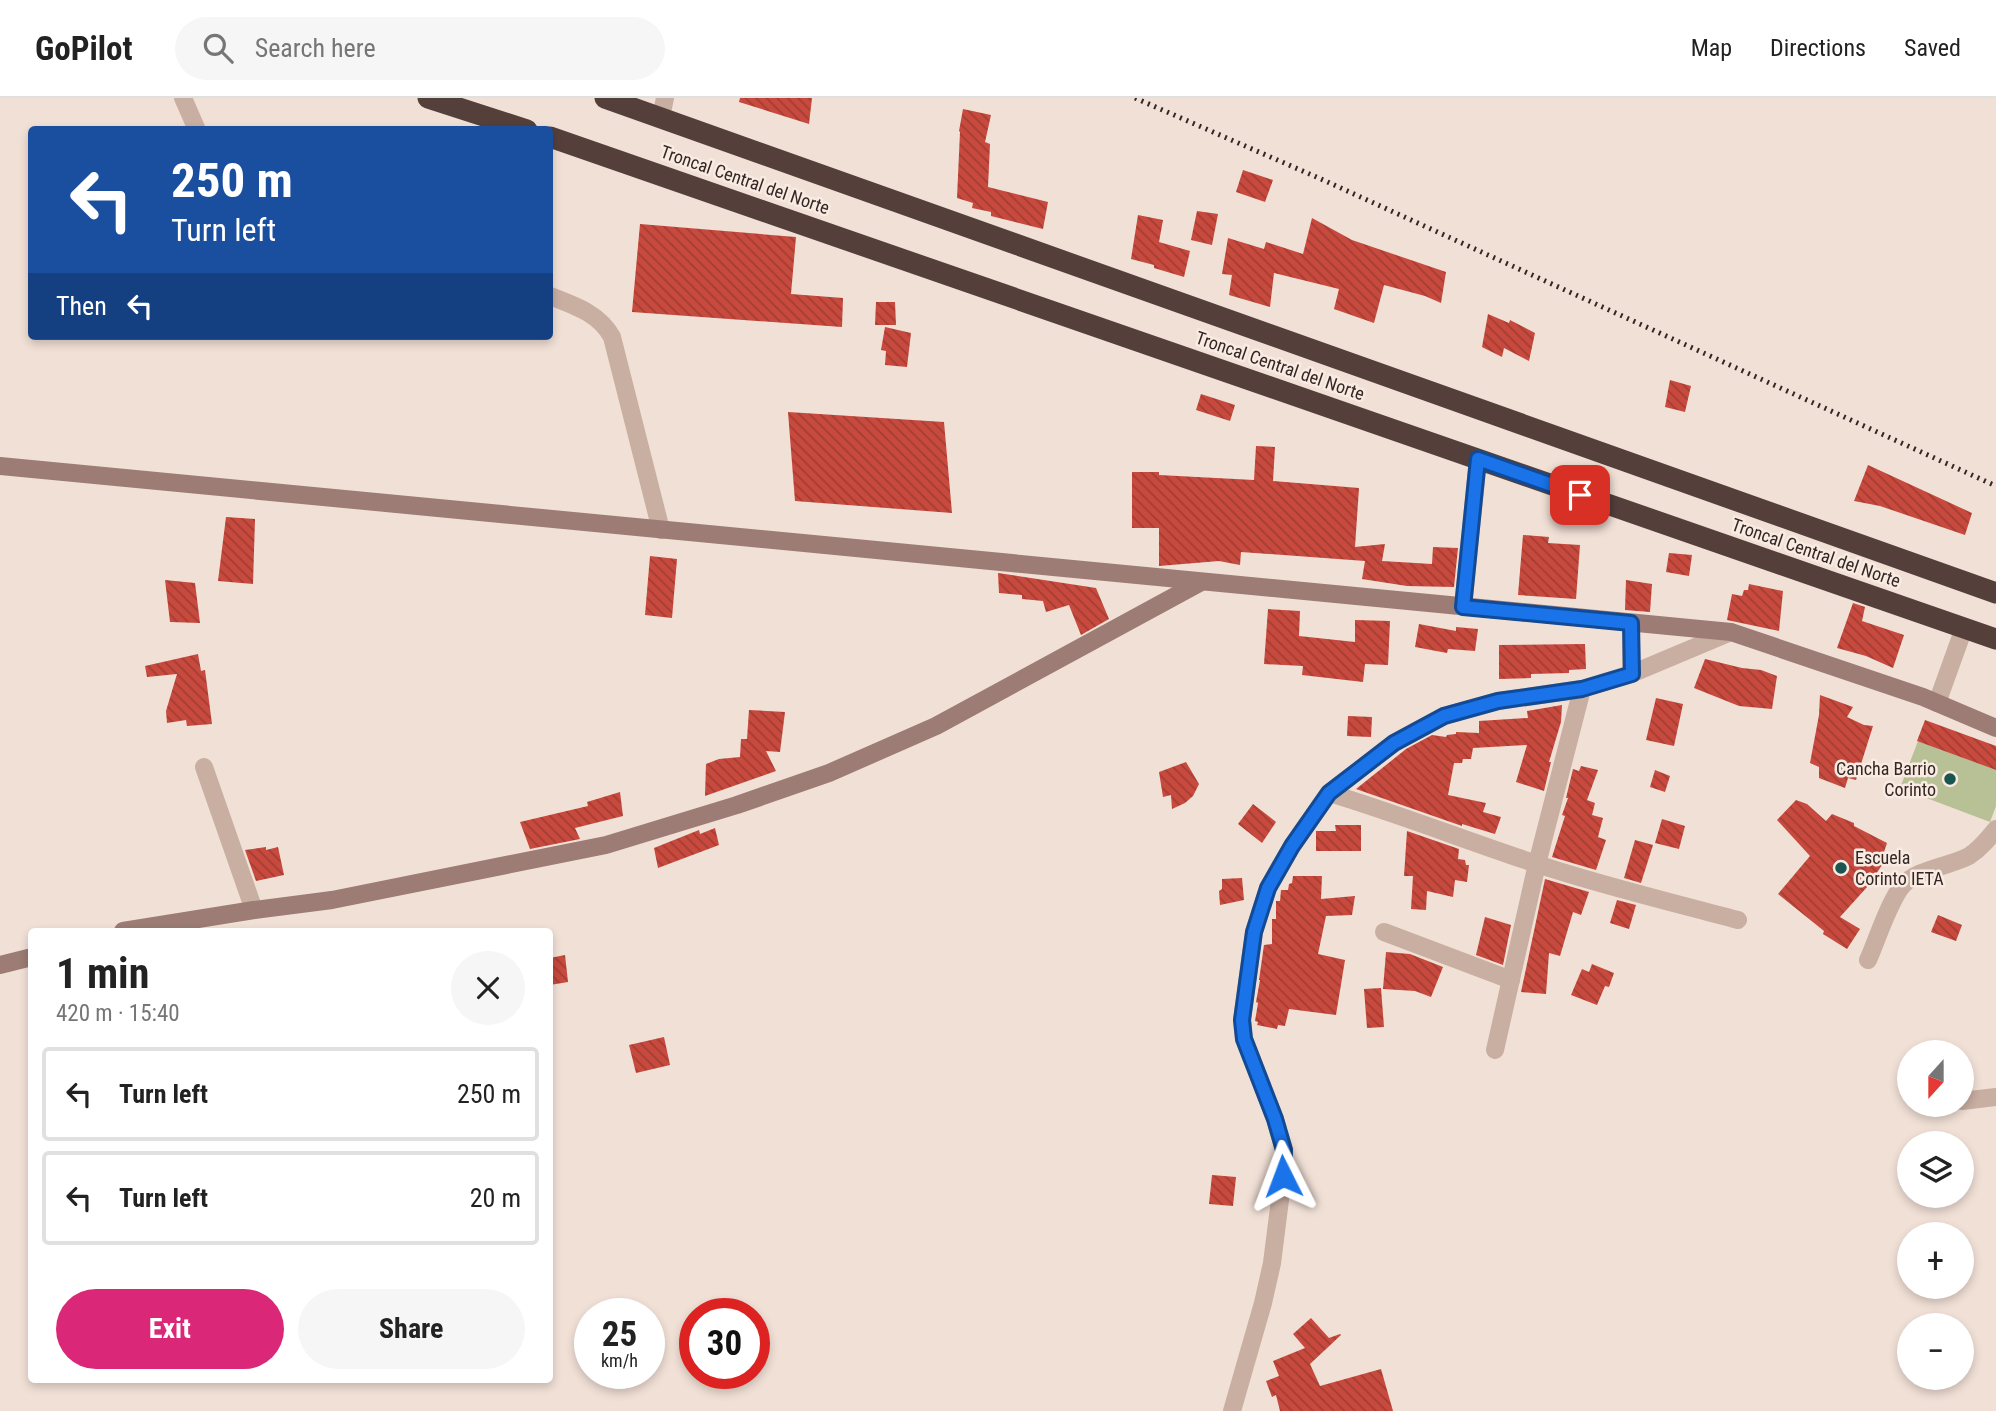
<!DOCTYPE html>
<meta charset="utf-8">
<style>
:root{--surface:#fff;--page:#f6f6f6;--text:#222;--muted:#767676;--line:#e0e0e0;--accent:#db2777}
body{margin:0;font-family:"Roboto Condensed",sans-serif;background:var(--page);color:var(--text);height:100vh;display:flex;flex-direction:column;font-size:26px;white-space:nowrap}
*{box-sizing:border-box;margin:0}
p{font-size:23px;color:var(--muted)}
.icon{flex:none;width:38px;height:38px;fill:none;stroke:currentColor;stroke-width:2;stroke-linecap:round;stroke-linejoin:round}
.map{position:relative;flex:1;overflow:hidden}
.side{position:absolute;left:28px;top:830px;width:525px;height:455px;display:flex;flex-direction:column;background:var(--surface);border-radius:7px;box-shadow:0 4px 10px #0003}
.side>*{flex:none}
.hud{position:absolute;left:28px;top:28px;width:525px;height:214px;border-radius:7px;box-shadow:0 4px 10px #0003;background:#1a4fa0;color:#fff;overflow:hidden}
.needle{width:46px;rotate:201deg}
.buttons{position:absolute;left:1897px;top:942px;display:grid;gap:14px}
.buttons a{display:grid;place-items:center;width:77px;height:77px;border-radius:50%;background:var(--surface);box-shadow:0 4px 10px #0003;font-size:35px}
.speed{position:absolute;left:574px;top:1200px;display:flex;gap:14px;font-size:35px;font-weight:700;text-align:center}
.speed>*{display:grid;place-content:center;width:91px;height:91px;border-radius:50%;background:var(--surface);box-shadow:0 4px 10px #0003;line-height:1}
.speed small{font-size:18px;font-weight:400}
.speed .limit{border:10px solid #d22;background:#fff;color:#111}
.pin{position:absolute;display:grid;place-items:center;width:60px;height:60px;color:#fff;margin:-30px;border-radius:14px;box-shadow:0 4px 10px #0006}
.me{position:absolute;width:77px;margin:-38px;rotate:357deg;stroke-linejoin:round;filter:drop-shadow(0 0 5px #0008)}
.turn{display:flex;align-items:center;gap:24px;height:147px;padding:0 28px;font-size:32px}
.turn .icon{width:91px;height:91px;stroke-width:2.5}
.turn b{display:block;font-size:49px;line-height:60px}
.then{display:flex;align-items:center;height:66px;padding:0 28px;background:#0003;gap:14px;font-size:26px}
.round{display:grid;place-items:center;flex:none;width:74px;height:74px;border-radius:37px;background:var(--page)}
.head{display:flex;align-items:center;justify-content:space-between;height:119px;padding:0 28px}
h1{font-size:42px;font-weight:700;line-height:52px}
.action{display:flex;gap:14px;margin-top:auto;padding:14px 28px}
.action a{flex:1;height:80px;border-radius:42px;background:var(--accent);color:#fff;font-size:28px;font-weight:700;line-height:80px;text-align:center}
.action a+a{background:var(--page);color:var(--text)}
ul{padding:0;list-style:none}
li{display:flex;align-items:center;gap:21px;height:94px;margin:0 14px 10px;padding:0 14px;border:4px solid var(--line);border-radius:7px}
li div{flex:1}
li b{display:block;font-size:26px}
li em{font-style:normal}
header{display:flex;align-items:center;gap:42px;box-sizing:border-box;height:98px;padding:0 35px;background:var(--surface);border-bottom:2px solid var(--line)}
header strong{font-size:33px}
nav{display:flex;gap:38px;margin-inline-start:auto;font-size:24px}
.search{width:490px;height:63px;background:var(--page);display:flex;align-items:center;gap:18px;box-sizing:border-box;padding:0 24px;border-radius:38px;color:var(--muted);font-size:26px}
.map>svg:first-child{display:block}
.green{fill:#b8c096}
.building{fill:url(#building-back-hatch)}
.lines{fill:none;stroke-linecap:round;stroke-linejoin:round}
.street{stroke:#c9aea2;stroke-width:18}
.secondary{stroke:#9c7c74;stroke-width:18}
.highway{stroke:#543f3b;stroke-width:21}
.rail{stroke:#332725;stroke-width:5;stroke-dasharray:2 5;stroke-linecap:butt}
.route-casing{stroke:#114b97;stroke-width:18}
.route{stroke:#1a73e8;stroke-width:12}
.poi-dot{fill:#1a554f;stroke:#f9ebe2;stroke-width:2.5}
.labels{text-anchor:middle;stroke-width:5;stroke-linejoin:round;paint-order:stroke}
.street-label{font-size:18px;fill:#332725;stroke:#f9ebe2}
.poi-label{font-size:18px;fill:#332725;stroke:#f9ebe2;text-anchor:end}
</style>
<header>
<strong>GoPilot</strong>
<div class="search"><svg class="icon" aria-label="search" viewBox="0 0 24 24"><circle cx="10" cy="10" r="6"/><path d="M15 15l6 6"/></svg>Search here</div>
<nav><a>Map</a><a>Directions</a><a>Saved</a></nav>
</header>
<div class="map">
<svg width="1996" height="1313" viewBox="0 0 1996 1313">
<defs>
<pattern id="building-back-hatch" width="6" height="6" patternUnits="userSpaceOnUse" patternTransform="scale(1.75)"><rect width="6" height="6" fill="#c8493d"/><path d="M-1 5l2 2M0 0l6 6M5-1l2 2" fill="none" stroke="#a33d33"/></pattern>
</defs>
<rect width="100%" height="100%" fill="#f1e0d6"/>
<!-- green -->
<path class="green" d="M 1918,643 L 1996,672 L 1996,708 L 1990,724 L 1900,690 Z"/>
<!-- building -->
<g class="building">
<path d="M 740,0 L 812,0 L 809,26 L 739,4 Z"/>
<path d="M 963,11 L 991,17 L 985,44 L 990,46 L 988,89 L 1048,104 L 1043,131 L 991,118 L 991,114 L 972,110 L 973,105 L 957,100 L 960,34 L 959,33 Z"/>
<path d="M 1243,72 L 1273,82 L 1265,104 L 1236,94 Z"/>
<path d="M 1197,113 L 1218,116 L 1212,147 L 1191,142 Z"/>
<path d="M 1138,117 L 1163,122 L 1159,144 L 1190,153 L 1184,179 L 1154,170 L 1154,167 L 1131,161 Z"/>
<path d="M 1312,120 L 1352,142 L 1446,174 L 1441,205 L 1425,198 L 1384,187 L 1374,225 L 1334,211 L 1339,191 L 1274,175 L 1270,209 L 1229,197 L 1232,177 L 1222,176 L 1228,140 L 1264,151 L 1266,144 L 1303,156 Z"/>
<path d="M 640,126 L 796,139 L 791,196 L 843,200 L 842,229 L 632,214 Z"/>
<path d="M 876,204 L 895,204 L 896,227 L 875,227 Z"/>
<path d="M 1488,216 L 1509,225 L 1510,222 L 1535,235 L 1529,263 L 1504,250 L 1502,259 L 1482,249 Z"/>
<path d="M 885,229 L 911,235 L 907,269 L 885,267 L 886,253 L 881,252 Z"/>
<path d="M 1670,282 L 1691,288 L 1685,314 L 1665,309 Z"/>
<path d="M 1201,296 L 1235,307 L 1230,323 L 1196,312 Z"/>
<path d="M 788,314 L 944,324 L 952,415 L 795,403 Z"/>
<path d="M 1256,348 L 1275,349 L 1273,383 L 1359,390 L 1355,449 L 1385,446 L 1382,463 L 1432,466 L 1433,449 L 1458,450 L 1454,489 L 1407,488 L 1362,481 L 1365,463 L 1241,454 L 1240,467 L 1219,463 L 1159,468 L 1159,430 L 1132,430 L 1132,374 L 1159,374 L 1159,377 L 1254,382 Z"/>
<path d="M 1868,367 L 1972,415 L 1965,437 L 1880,408 L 1854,403 Z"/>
<path d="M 226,419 L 255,421 L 253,486 L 218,483 Z"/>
<path d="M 1523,437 L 1549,439 L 1548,445 L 1580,447 L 1576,501 L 1518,497 Z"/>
<path d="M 1669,455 L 1692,457 L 1689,478 L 1666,474 Z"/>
<path d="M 650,458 L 677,461 L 672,520 L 645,517 Z"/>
<path d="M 998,475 L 1096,490 L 1109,521 L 1081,537 L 1069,507 L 1046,514 L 1043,503 L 1022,501 L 1022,497 L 999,495 Z"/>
<path d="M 165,482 L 195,485 L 200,525 L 170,524 Z"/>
<path d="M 1626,482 L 1652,486 L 1650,514 L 1625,512 Z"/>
<path d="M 1749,486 L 1783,493 L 1779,533 L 1727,522 L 1732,496 L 1742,498 L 1744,492 L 1748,492 Z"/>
<path d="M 1853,505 L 1865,509 L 1862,523 L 1904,537 L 1893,570 L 1866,558 L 1837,550 Z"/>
<path d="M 1268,511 L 1300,513 L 1299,538 L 1355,544 L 1355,522 L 1390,523 L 1388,567 L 1365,566 L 1363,584 L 1302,577 L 1303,568 L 1264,566 Z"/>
<path d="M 1419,526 L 1456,533 L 1456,529 L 1478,531 L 1475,553 L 1448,551 L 1447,555 L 1415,549 Z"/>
<path d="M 1585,546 L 1586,571 L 1569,572 L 1569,575 L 1531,576 L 1531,580 L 1499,581 L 1499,547 Z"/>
<path d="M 198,556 L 201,573 L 205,572 L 212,626 L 187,628 L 186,622 L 167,625 L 166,613 L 177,576 L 147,579 L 145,568 Z"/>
<path d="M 1705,561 L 1742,570 L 1761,572 L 1777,578 L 1772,611 L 1739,608 L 1694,590 Z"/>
<path d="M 1820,597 L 1853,609 L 1847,619 L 1864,627 L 1873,628 L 1856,682 L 1848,680 L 1845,690 L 1819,680 L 1819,669 L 1810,665 L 1819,617 Z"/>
<path d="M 1656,600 L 1683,606 L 1674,648 L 1646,642 Z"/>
<path d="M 1562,607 L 1561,624 L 1549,664 L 1551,664 L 1544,693 L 1516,684 L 1527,647 L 1473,650 L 1471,661 L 1463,661 L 1462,665 L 1454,665 L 1448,697 L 1486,705 L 1483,714 L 1501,719 L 1495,736 L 1462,726 L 1462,728 L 1356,691 L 1406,651 L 1432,637 L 1446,639 L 1447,637 L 1456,636 L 1456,634 L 1479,635 L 1479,623 L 1528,620 L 1527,613 Z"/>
<path d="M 749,612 L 785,614 L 780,654 L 766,653 L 776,673 L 705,698 L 706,666 L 719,661 L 740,659 L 741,641 L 747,641 Z"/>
<path d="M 1348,618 L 1372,619 L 1371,639 L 1347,638 Z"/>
<path d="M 1925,622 L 1996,648 L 1996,672 L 1917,643 Z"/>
<path d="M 1186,664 L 1199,686 L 1193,698 L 1185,705 L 1172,711 L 1171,697 L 1163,699 L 1159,674 Z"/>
<path d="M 1581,668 L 1598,672 L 1587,702 L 1595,705 L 1592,717 L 1603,720 L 1598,739 L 1606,742 L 1596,772 L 1552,759 L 1565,718 L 1562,717 L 1568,700 L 1566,700 L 1573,671 L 1579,673 Z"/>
<path d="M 1655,672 L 1670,678 L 1665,694 L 1650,689 Z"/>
<path d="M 620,694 L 623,718 L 575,730 L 580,741 L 530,751 L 520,724 L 588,708 L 587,704 Z"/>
<path d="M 1796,702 L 1807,706 L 1826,723 L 1832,716 L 1854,725 L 1854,728 L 1887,745 L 1881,763 L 1884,764 L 1868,788 L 1840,819 L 1860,831 L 1847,851 L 1823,836 L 1824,833 L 1778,796 L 1810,758 L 1777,722 Z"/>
<path d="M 1253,706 L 1276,724 L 1262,745 L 1238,726 Z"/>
<path d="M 1662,721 L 1685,728 L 1679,751 L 1655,745 Z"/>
<path d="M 1335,727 L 1361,727 L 1361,753 L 1316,753 L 1316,733 L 1336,733 Z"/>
<path d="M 715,730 L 719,747 L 658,770 L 654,750 L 699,732 L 700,736 Z"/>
<path d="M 1407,733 L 1459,751 L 1458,761 L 1465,762 L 1466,767 L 1469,767 L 1467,784 L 1455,782 L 1453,799 L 1427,793 L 1426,812 L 1411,811 L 1413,778 L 1404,778 Z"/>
<path d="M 1635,742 L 1653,747 L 1641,785 L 1624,780 Z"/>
<path d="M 266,749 L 266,752 L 278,749 L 284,777 L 256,783 L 245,752 Z"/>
<path d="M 1293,778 L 1322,778 L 1321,801 L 1355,798 L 1352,817 L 1326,818 L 1318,856 L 1345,862 L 1336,917 L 1289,911 L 1285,928 L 1278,927 L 1277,931 L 1257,927 L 1258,924 L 1255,923 L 1258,905 L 1256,904 L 1260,882 L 1259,882 L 1264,847 L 1272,846 L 1272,821 L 1276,821 L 1276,803 L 1280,803 L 1281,792 L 1288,792 L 1289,786 L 1292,785 Z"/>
<path d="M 1242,780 L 1244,802 L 1220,807 L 1219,793 L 1222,791 L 1222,781 Z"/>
<path d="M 1545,781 L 1589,794 L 1581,817 L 1573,814 L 1560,858 L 1549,855 L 1546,896 L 1521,894 Z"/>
<path d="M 1617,802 L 1636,807 L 1629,831 L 1610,825 Z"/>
<path d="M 1938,817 L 1962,827 L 1956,843 L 1931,834 Z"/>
<path d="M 1485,819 L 1511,827 L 1503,867 L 1476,857 Z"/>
<path d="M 1386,854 L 1410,856 L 1443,869 L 1431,899 L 1415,893 L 1383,891 Z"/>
<path d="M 565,857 L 568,884 L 550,887 L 550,860 Z"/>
<path d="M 1592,866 L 1614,875 L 1609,889 L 1605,888 L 1597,907 L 1571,897 L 1582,871 L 1589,874 Z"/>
<path d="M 1381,890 L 1384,929 L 1367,930 L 1364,891 Z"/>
<path d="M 664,939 L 670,967 L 636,975 L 629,947 Z"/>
<path d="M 1212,1077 L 1236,1079 L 1233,1108 L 1209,1106 Z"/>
<path d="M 1311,1220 L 1329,1240 L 1340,1236 L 1341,1237 L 1310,1266 L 1320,1288 L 1381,1271 L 1393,1313 L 1280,1313 L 1276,1297 L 1272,1299 L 1266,1283 L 1279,1278 L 1273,1263 L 1305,1250 L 1293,1236 Z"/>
</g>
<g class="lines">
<!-- street -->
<g class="street">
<path d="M 183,0 L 197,32"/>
<path d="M 661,19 L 665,0"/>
<path d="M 550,198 C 573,207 599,215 612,239 L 661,432"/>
<path d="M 1463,509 L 1478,361"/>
<path d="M 1631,525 L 1631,576"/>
<path d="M 1937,605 L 1964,530"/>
<path d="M 204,669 L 254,812"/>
<path d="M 1329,695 C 1399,716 1467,743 1537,766 C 1603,788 1671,804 1738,822"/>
<path d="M 1384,834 L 1511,882"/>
<path d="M 1868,862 C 1877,842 1890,801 1903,787 C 1917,771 1951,768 1969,758 C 1980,751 1988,741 1996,731"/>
<path d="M 1495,952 L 1537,766 L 1582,591"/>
<path d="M 1962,1003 L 1996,999"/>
<path d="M 1232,1313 L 1263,1205 L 1272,1165 L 1283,1078 L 1284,1052 L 1275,1021 L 1244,941 L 1242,922 L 1254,834 L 1268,790 L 1292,748 L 1329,695 L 1394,645 L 1444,618 L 1498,603 L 1582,591 L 1631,576 L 1731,534"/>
</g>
<!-- secondary -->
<g class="secondary">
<path d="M 0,368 L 1731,534 L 1923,599 L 1996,630"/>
<path d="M 123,833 L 254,812 L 332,802 L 606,747 L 737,707 L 829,675 L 936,628 L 1201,484"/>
<path d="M 0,867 L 32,859"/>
</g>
<!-- highway -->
<g class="highway">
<path d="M 428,0 L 527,32"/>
<path d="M 605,0 L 1996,495"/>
<path d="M 550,39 L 1996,541"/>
</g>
<!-- rail -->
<path class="rail" d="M 1135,0 L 1321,81 L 1996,388"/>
</g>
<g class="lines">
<defs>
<path id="route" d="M 1283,1078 L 1284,1052 L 1275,1021 L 1244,941 L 1242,922 L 1254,834 L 1268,790 L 1292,748 L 1329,695 L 1394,645 L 1444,618 L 1498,603 L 1582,591 L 1632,576 L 1631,525 L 1463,509 L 1478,361 L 1580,397"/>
</defs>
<!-- route casing -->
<use href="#route" class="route-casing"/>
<!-- route -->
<use href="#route" class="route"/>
</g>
<!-- markers -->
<g class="poi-dot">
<circle cx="1950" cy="681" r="7"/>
<circle cx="1841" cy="770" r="7"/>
</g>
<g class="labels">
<!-- street labels -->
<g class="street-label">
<text transform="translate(745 82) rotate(19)" y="6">Troncal Central del Norte</text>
<text transform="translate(1280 268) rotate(19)" y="6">Troncal Central del Norte</text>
<text transform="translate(1816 455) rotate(19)" y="6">Troncal Central del Norte</text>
</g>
<!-- poi labels -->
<g class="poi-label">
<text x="1936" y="677">Cancha Barrio<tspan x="1936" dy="21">Corinto</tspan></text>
<text x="1855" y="766" text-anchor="start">Escuela<tspan x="1855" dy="21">Corinto IETA</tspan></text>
</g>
</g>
</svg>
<div class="buttons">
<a><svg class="needle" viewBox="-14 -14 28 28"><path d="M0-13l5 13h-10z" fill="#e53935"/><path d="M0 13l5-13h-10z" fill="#767676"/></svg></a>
<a><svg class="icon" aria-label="layers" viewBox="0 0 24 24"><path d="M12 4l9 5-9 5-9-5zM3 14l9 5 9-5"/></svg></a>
<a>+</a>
<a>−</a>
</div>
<div class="speed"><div>25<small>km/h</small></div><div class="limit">30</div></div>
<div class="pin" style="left:1580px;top:397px;background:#d93025"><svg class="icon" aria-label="arrive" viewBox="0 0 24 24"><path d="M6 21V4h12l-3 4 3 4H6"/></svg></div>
<svg class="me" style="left:1283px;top:1078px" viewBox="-20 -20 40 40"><path d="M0-17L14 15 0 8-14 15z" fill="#1a73e8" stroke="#fff" stroke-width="4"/></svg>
<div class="hud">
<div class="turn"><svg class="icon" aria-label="left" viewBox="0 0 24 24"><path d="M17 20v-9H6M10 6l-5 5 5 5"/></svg><div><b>250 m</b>Turn left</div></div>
<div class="then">Then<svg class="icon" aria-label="left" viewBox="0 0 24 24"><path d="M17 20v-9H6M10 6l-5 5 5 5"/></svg></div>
</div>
<section class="side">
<div class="head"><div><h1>1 min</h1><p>420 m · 15:40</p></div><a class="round"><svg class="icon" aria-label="close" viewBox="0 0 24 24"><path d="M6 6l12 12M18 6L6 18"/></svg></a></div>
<ul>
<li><svg class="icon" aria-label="left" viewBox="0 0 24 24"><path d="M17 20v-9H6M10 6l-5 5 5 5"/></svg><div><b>Turn left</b></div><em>250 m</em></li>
<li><svg class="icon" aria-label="left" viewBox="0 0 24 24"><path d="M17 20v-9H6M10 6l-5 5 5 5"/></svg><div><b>Turn left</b></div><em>20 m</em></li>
</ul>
<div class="action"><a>Exit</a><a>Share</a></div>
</section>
</div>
